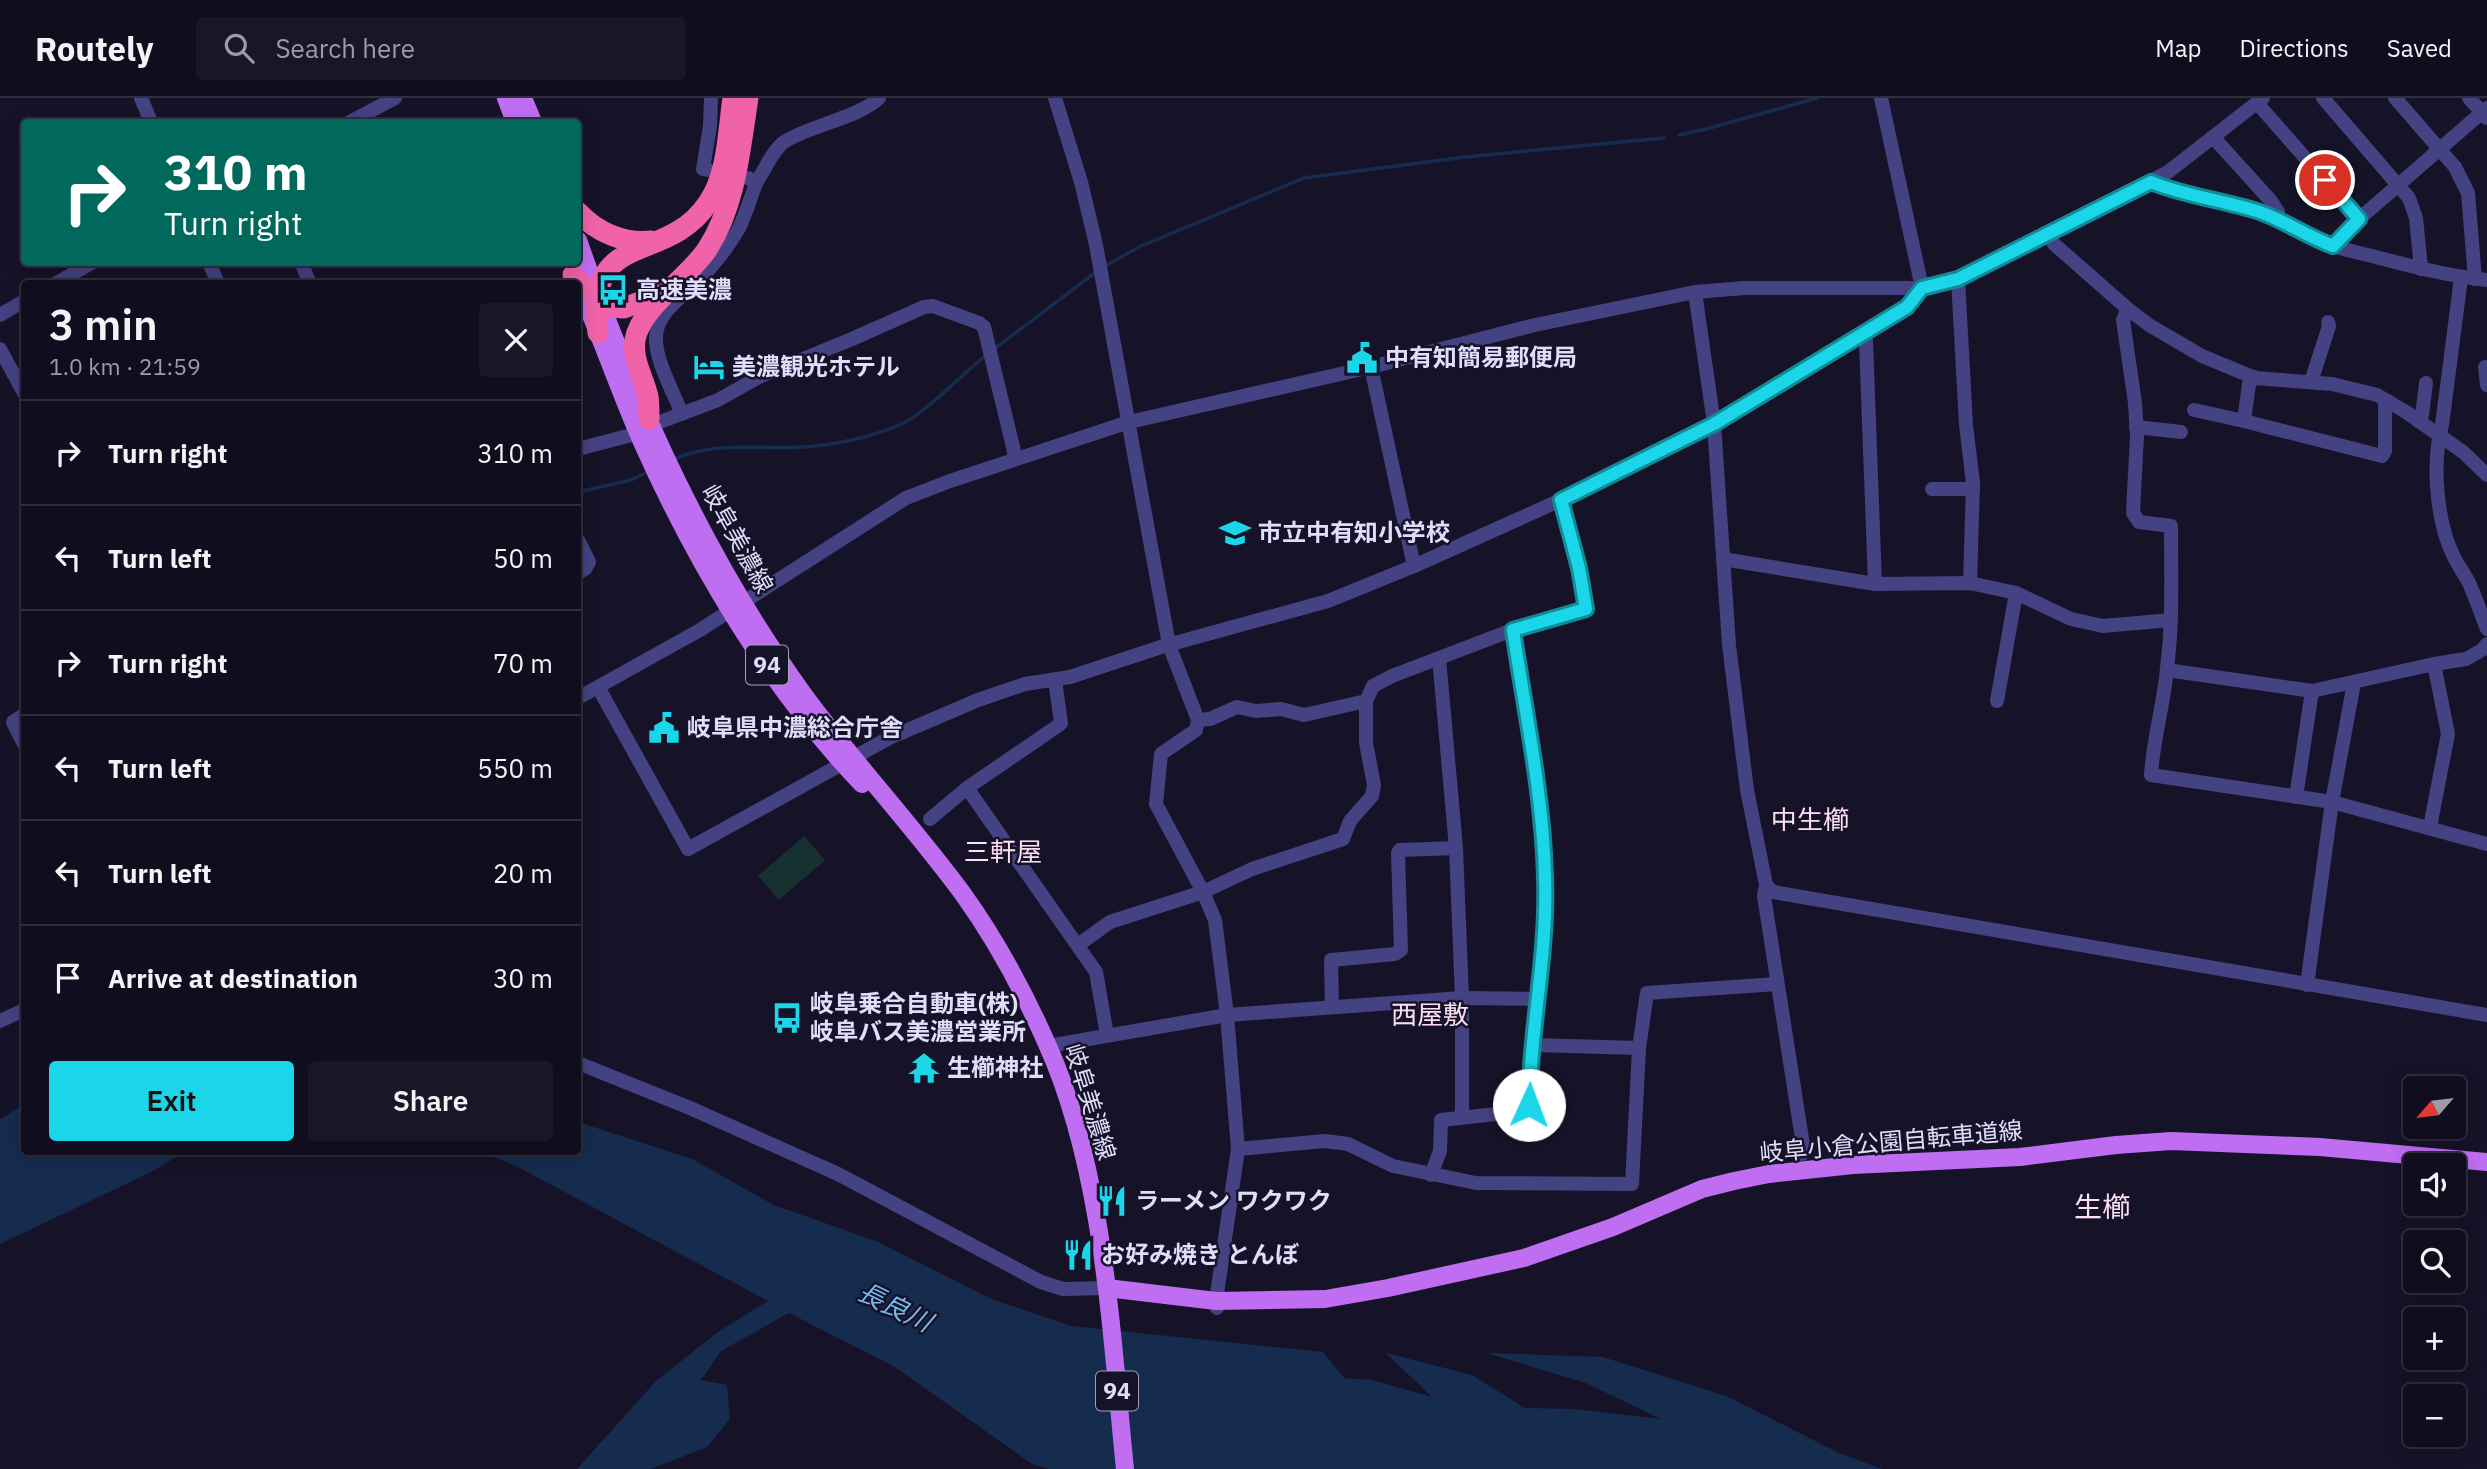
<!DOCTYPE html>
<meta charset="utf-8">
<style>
:root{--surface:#100e1e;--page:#191727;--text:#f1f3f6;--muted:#9c9ca4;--line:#302e3c;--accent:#1bd6e9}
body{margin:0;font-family:"IBM Plex Sans","Noto Sans JP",sans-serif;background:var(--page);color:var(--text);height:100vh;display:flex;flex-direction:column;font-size:26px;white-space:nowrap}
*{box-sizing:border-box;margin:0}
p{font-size:23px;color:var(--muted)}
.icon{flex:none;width:38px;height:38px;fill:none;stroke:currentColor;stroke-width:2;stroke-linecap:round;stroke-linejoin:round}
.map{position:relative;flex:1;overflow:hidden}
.side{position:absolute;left:21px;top:182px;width:560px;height:875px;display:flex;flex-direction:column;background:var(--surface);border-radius:7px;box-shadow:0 4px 18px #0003,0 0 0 2px var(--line)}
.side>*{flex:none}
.guide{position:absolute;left:21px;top:21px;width:560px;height:147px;border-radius:7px;box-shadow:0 4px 18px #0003,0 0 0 2px var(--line);background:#00695c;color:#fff;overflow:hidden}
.needle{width:46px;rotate:242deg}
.tools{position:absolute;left:2403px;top:978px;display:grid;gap:14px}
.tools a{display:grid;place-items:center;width:63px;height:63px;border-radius:7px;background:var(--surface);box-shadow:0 4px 18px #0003,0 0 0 2px var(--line);font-size:35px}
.pin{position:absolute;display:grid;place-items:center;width:60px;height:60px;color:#fff;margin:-30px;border:4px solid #fff;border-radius:50%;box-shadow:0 2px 7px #0007}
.me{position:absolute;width:77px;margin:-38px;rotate:2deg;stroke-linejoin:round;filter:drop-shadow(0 0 5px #0008)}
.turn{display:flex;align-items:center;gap:24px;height:147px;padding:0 28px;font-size:32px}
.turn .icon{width:91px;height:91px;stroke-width:2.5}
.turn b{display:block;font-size:49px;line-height:60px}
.round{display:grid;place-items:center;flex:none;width:74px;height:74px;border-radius:7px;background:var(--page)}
.overview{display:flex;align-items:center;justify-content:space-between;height:119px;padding:0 28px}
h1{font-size:42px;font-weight:600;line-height:52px}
.action{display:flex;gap:14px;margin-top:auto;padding:14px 28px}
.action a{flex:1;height:80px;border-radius:7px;background:var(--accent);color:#111;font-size:28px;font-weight:600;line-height:80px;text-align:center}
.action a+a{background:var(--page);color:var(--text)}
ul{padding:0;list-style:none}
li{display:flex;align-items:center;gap:21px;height:105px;padding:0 28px;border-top:2px solid var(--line)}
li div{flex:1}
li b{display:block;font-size:26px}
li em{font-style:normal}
header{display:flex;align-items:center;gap:42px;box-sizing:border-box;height:98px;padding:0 35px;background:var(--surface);border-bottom:2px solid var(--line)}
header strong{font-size:33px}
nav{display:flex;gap:38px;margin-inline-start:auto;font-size:24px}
.search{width:490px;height:63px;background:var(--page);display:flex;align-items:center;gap:18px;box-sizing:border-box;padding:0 24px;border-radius:7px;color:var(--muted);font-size:26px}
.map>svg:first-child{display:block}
.green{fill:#163130}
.water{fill:#162c4e}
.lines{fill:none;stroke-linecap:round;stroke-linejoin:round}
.stream{stroke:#162c4e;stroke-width:3.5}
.minor{stroke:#444282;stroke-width:14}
.major{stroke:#bf6ef1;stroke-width:18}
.highway{stroke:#f063a8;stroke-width:21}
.route-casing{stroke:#128b97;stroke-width:18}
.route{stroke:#1bd6e9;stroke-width:12}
.labels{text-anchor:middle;stroke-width:5;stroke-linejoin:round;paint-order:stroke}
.shield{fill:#161328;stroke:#a3a0bc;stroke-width:2}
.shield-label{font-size:23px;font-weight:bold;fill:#e0ddfc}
.poi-label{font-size:24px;font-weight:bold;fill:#e0ddfc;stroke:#161328;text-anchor:start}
.street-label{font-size:24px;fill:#e0ddfc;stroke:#161328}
.neighbourhood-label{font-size:26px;fill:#fcdff1;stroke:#161328}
.water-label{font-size:26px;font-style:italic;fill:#75b9f2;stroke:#161328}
.quarter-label{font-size:28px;fill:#fcdff1;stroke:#161328}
</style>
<header>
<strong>Routely</strong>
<div class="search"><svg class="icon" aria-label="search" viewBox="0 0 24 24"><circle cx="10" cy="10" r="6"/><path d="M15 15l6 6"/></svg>Search here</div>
<nav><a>Map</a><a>Directions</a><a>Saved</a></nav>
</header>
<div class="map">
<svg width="2487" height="1371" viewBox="0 0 2487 1371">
<rect width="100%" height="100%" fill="#161328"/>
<!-- green -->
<path class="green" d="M 804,738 L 825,762 L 779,802 L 758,778 Z"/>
<!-- water -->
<g class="water">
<path d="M 24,1007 L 24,1054 L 185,1054 L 151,1074 L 0,1146 L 0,1021 Z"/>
<path d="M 578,1024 L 692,1061 L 774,1107 L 878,1144 L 989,1200 L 1071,1228 L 1323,1254 L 1344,1280 L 1372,1282 L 1432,1299 L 1386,1255 L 1472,1277 L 1525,1310 L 1574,1311 L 1661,1321 L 1586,1285 L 1487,1255 L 1603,1259 L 1726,1298 L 1839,1355 L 1882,1371 L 1049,1371 L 1032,1366 L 895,1269 L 789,1215 L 721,1253 L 701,1282 L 727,1287 L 730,1321 L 707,1349 L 651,1371 L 577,1371 L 656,1283 L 718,1234 L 768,1203 L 518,1069 L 482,1054 L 578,1054 Z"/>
</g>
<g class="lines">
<!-- stream -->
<g class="stream">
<path d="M 1679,37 L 1710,30 L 1817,0"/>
<path d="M 1105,168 L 1139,149 L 1304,80 L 1465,59 L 1664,40"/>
<path d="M 993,252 L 1096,174"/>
<path d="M 672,362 C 716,342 757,352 804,349 C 837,347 896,335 922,313 C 944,295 965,275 987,256"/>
<path d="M 578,394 L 631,382 L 649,373"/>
</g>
<!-- minor -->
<g class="minor">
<path d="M 141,0 L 151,24"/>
<path d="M 1055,0 L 1081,84 L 1096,147 L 1169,547 L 1198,622 L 1196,632 L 1161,656 L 1156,706 L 1203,794 L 1215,822 L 1227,917 L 1238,1051 L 1216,1203 L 1217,1210"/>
<path d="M 2323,0 L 2409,100 L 2416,120 L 2421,171"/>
<path d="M 2395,0 L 2455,69 L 2468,95 L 2475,181"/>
<path d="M 2469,0 L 2487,20"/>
<path d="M 2257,5 L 2359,121"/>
<path d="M 350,24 L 395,0"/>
<path d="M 2213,39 L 2271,103 L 2278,114 L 2278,121"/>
<path d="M 708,72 L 703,71 L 710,28 L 711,0"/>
<path d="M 2151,84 C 2185,98 2223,102 2259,114 C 2278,121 2293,132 2311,140 C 2330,149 2352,153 2372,158 C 2410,168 2448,178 2487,182"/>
<path d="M 756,85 C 765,72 772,53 784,44 C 808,28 858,20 879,0"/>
<path d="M 2048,136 L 2054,146 L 2128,211 L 2149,227 L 2202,258 L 2255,280 L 2332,286 L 2377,297 L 2406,314 L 2463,354 L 2487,377"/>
<path d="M 2333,148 L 2359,121 L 2487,10"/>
<path d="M 209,164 L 218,186"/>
<path d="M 301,164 L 310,186"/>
<path d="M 2461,180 L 2442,327 C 2432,363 2436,422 2453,457 C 2457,466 2464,475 2469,485 C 2476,500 2481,516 2487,531"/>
<path d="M 1958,181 L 1966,327 L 1973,385 L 1970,485"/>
<path d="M 55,186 L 93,164"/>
<path d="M 1695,194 L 1714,326 L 1729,547 L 1747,692 L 1766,787 L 1764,798 L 1803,1047 L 1802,1056"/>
<path d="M 2128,211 L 2123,222 L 2135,305 L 2137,337 L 2133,415 L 2139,424 L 2171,428 C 2171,475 2173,523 2167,570 C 2164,606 2153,641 2151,677 L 2332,704 L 2487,746"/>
<path d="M 0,217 L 24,203"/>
<path d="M 1863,235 L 1866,243 L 1875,486"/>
<path d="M 0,251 L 24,295"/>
<path d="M 1371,269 L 1414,468"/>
<path d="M 2485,269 L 2487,287"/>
<path d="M 2254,279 L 2249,286 L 2244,323 L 2382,358 L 2385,353 L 2385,308 L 2388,303"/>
<path d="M 2311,284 L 2329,228 L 2328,224"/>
<path d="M 2194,312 L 2244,323"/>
<path d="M 682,316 C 674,295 655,262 656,240 C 656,215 680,201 696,185 C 712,169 728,150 739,130 C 746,116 751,99 756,85 L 748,80"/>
<path d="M 2418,323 L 2422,317 L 2426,285"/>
<path d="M 652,327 L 718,302 L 759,279 L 852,241 L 924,209 L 933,208 L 979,225 L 984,229 L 1014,353 L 1014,361"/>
<path d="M 2136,329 L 2181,334"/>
<path d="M 578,351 L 639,335"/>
<path d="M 1932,391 L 1973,391"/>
<path d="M 578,442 L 589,464 L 585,471 L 578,475"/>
<path d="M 1723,461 L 1875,486 L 1970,485 L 2016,495 L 2071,521 L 2103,528 L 2171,522"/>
<path d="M 1439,560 L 1456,750 L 1462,900 L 1462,1019"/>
<path d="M 2167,572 L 2312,593 L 2434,566 L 2466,561 L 2482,552 L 2487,546"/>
<path d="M 598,589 L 688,751 L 889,640 L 978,602 L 1025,586 L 1070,579 L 1164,548 L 1328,503 L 1414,468 L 1561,402 L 1714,326 L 1907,209 L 1922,190 L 1881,0"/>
<path d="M 578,600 L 700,532 L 906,400 L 950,383 L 1129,324 L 1371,269 L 1535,227 L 1695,194 L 1744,190 L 1922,190 L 1958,181 L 2168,74 L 2263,0"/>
<path d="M 1997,603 L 2016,495"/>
<path d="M 24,617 L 13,624 L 24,646"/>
<path d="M 1198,622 L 1210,621 L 1237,609 L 1256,613 L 1281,611 L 1304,617 L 1366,603"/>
<path d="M 967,690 L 1096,874 L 1107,937"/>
<path d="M 2296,699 L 2312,593"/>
<path d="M 930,721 L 967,690 L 1059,627 L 1061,625 L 1055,582"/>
<path d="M 2430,729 L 2448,636 L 2434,566"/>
<path d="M 1766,787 L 1773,794 L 2487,917"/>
<path d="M 1078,847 L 1110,824 L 1203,794 L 1252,771 L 1343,741 L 1350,723 L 1372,698 L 1374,687 L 1366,645 L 1366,603 L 1373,588 L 1392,578 L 1528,526 L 1586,511 L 1579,469 L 1561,402"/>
<path d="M 2307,887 L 2332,704 L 2354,585"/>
<path d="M 1332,909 L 1331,862 L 1395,856 L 1401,852 L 1398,755 L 1400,752 L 1456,750"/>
<path d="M 0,923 L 24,912"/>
<path d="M 1533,947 L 1639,950"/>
<path d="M 1048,948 L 1227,917 L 1462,900 L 1538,901"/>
<path d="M 578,965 L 690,1010 L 838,1076 L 1041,1184 L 1063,1191 L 1107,1190"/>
<path d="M 1238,1051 L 1325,1043 L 1348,1046 L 1393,1068 L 1476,1085 L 1632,1086 L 1639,950 L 1647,895 L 1777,886"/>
<path d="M 1431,1077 L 1440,1053 L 1441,1022 L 1524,1013 L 1529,1007 C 1530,931 1548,856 1545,779 C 1542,696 1525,614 1513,532"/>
</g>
<!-- major -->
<g class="major">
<path d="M 506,0 L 515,24"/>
<path d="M 523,0 L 533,24"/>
<path d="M 578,142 C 633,301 705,461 804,597 C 854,665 913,728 963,796 C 996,842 1024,894 1047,946 C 1104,1072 1111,1235 1125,1371"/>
<path d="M 578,186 C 601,238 619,292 642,344 C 696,465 770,590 862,686"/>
<path d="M 1107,1190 L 1216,1203 L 1325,1201 L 1388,1190 L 1524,1160 L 1613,1129 L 1702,1091 L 1734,1083 L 1769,1076 L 1853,1067 L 2020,1059 L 2116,1047 L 2171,1043 L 2320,1049 L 2487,1064"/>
</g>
<!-- highway -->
<g class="highway">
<path d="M 578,114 C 596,134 624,146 651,143"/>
<path d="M 573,177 L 583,188 L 611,209 L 624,210 L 663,195"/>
<path d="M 598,235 C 585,128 665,169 708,105 C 728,77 728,33 733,0"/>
<path d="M 649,321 C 649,314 649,306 648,299 C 644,280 632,263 635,242 C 641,208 690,179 708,150 C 736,106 740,50 748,0"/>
</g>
</g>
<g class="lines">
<defs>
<path id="route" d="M 1529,1007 C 1530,931 1548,856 1545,779 C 1543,696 1525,614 1513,532 L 1586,511 L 1579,470 L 1561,402 L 1714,326 L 1907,209 L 1922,190 L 1958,181 L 2151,84 C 2185,98 2222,102 2257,113 C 2284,122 2306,138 2333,148 L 2359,121 L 2325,82"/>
</defs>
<!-- route casing -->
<use href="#route" class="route-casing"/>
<!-- route -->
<use href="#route" class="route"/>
</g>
<!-- icons -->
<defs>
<symbol id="bus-bare" viewBox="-9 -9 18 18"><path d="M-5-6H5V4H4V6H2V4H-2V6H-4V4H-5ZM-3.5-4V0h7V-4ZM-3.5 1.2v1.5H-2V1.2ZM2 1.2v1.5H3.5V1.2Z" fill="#1bd6e9" stroke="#161328" stroke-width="2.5" paint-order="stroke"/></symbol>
<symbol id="civic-bare" viewBox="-9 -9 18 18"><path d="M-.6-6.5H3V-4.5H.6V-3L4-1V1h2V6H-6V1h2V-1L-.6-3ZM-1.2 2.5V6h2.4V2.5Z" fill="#1bd6e9" stroke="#161328" stroke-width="2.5" paint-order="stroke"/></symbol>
<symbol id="hotel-bare" viewBox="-9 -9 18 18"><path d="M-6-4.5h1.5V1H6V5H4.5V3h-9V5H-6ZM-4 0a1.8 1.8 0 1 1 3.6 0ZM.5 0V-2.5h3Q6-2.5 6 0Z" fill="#1bd6e9" stroke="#161328" stroke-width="2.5" paint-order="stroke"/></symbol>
<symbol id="school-bare" viewBox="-9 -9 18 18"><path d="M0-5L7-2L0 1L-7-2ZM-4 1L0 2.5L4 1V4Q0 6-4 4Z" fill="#1bd6e9" stroke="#161328" stroke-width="2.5" paint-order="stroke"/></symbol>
<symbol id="temple-bare" viewBox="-9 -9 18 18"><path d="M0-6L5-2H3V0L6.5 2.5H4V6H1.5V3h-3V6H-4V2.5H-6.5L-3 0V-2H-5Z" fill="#1bd6e9" stroke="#161328" stroke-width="2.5" paint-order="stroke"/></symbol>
<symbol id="restaurant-bare" viewBox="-9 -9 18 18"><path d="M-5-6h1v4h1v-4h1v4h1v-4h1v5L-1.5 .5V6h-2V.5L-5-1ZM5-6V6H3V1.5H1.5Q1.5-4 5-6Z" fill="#1bd6e9" stroke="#161328" stroke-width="2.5" paint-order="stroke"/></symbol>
</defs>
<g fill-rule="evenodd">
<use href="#bus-bare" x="591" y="170" width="44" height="44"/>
<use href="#civic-bare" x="1340" y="238" width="44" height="44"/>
<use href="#hotel-bare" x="687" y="247" width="44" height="44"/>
<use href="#school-bare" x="1213" y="413" width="44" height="44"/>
<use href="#civic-bare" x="642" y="608" width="44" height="44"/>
<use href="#bus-bare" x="765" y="898" width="44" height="44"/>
<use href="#temple-bare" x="902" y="948" width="44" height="44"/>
<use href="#restaurant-bare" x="1090" y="1081" width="44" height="44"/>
<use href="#restaurant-bare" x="1056" y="1135" width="44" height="44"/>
</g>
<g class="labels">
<!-- shield labels -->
<g class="shield">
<rect x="746" y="547.5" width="42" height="39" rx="5"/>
<rect x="1096" y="1273.5" width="42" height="39" rx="5"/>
</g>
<g class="shield-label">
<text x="767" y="575">94</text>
<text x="1117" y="1301">94</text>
</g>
<!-- poi labels -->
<g class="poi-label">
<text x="636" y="200">高速美濃</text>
<text x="1385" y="268">中有知簡易郵便局</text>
<text x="732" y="277">美濃観光ホテル</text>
<text x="1258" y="443">市立中有知小学校</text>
<text x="687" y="638">岐阜県中濃総合庁舎</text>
<text x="810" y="914">岐阜乗合自動車(株)<tspan x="810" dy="28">岐阜バス美濃営業所</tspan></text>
<text x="947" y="978">生櫛神社</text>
<text x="1135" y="1111">ラーメン ワクワク</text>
<text x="1101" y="1165">お好み焼き とんぼ</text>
</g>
<!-- street labels -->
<g class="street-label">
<text transform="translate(737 441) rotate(61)" y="8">岐阜美濃線</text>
<text transform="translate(1090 1004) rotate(73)" y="8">岐阜美濃線</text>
<text transform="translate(1891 1044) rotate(-5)" y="8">岐阜小倉公園自転車道線</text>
</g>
<!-- neighbourhood labels -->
<g class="neighbourhood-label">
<text x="1810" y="731">中生櫛</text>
<text x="1003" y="763">三軒屋</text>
<text x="1430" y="926">西屋敷</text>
</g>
<!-- water labels -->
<g class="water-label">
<text transform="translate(895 1209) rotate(26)" y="9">長良川</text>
</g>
<!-- quarter labels -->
<g class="quarter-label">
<text x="2102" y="1119">生櫛</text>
</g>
</g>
</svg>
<div class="tools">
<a><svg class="needle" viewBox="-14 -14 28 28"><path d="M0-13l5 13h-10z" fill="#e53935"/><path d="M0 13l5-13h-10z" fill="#9c9ca4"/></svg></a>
<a><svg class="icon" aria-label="sound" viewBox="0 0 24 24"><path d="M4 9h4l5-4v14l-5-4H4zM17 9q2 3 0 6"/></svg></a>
<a><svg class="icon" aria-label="search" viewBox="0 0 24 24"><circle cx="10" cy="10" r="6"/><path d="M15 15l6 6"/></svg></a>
<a>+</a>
<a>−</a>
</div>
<div class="pin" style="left:2325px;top:82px;background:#d93025"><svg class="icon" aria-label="arrive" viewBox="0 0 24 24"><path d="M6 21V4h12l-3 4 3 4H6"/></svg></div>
<svg class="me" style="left:1529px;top:1007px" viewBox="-20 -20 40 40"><circle r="19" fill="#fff"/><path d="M0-13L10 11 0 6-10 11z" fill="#1bd6e9"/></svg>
<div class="guide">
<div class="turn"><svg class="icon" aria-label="right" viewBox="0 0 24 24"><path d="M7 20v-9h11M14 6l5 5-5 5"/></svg><div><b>310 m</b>Turn right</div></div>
</div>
<section class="side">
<div class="overview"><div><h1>3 min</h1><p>1.0 km · 21:59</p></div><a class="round"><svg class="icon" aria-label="close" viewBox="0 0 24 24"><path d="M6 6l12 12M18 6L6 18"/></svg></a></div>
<ul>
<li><svg class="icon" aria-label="right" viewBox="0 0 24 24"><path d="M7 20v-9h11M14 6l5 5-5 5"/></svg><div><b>Turn right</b></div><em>310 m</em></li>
<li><svg class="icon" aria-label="left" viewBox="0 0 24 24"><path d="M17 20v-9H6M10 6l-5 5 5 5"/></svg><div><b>Turn left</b></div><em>50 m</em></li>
<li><svg class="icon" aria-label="right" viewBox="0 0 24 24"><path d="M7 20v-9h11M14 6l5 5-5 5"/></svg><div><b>Turn right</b></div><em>70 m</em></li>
<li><svg class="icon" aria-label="left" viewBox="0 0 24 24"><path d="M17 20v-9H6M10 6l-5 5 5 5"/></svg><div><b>Turn left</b></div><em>550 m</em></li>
<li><svg class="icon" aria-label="left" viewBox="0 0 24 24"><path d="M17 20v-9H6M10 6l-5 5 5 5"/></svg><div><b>Turn left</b></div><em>20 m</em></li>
<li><svg class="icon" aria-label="arrive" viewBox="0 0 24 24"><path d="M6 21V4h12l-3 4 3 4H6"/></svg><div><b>Arrive at destination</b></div><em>30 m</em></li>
</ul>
<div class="action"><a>Exit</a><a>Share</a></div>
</section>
</div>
